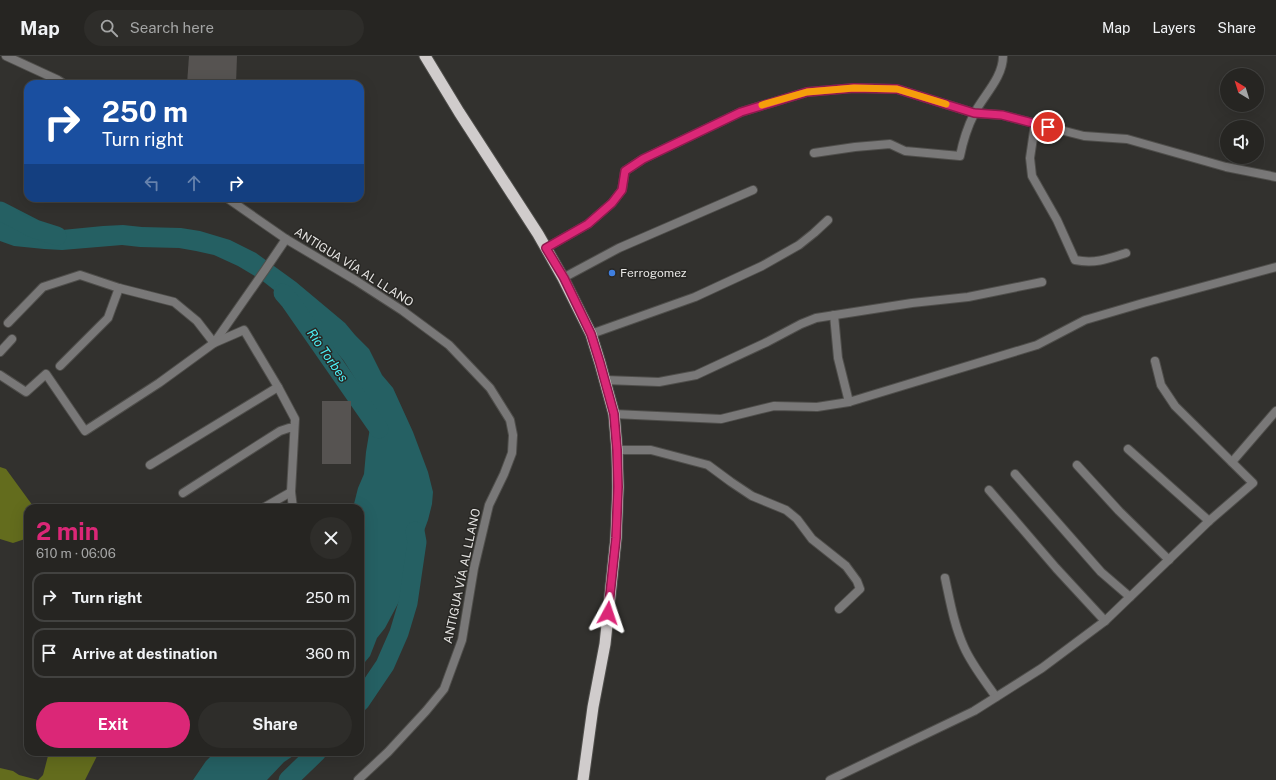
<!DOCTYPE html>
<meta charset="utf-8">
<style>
:root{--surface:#262522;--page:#2e2d2a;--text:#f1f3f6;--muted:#a4a5a5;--line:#424240;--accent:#db2777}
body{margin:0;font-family:"Public Sans",sans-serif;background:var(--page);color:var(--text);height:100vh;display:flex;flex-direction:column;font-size:15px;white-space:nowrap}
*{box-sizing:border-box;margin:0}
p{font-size:13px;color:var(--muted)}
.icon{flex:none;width:22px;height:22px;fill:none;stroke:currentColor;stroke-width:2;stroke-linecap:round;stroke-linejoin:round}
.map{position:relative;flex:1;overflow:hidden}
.sheet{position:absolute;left:24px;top:448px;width:340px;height:252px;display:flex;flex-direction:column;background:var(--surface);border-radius:12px;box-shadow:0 4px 16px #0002,0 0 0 1px var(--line)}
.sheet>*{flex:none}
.banner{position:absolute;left:24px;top:24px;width:340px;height:122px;border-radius:12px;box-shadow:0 4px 16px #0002,0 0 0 1px var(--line);background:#1a4fa0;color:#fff;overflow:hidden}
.needle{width:26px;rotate:322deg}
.buttons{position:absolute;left:1220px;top:12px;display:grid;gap:8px}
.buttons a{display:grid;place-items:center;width:44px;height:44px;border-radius:50%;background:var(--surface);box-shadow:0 4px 16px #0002,0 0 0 1px var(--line);font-size:20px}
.pin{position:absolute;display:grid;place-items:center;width:34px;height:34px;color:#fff;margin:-17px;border:2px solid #fff;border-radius:50%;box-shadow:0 1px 4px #0007}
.me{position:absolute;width:44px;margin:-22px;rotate:5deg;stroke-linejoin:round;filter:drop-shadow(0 0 3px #0008)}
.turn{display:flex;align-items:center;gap:14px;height:84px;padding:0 12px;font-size:18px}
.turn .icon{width:52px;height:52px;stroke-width:2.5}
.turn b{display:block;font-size:28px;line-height:34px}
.lanes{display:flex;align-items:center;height:38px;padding:0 12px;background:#0003;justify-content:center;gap:20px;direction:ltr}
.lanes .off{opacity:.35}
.round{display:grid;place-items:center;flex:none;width:42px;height:42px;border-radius:21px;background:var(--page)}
.headline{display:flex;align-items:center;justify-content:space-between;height:68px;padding:0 12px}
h1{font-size:24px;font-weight:700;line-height:30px;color:var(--accent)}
.cta{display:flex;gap:8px;margin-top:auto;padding:8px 12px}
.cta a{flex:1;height:46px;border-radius:24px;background:var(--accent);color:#fff;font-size:16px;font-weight:700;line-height:46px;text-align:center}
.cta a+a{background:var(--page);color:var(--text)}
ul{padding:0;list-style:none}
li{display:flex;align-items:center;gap:12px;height:50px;margin:0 8px 6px;padding:0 4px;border:2px solid var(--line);border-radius:12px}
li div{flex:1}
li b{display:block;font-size:15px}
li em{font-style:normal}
header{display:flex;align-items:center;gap:24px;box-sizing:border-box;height:56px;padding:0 20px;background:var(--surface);border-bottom:1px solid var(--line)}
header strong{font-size:19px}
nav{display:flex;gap:22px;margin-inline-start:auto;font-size:14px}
.search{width:280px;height:36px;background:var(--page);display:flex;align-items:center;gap:10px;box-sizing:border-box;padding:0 14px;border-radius:22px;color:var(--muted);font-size:15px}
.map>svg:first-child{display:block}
.forest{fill:#636c1d}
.water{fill:#256063}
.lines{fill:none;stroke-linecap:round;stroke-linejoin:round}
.river{stroke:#256063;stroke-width:19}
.building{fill:#565351}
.minor-casing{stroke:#4f4e4b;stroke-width:10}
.trunk-casing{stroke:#4f4e4b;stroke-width:13}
.minor{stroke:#797878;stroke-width:8}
.trunk{stroke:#d0cccc;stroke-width:11}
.route-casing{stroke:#8e194d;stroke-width:10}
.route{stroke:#db2777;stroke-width:7}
.slow{stroke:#f59e0b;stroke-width:7}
.shop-dot{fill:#3f7fe0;stroke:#282724;stroke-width:1.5}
.labels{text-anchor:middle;stroke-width:3;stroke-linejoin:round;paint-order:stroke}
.street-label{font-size:12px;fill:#e5e4e2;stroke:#282724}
.poi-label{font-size:12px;fill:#e5e4e2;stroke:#282724;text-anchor:start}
.water-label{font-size:13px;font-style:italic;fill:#4beff5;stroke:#282724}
</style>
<header>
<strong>Map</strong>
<div class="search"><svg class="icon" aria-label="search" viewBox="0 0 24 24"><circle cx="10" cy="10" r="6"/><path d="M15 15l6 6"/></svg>Search here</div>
<nav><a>Map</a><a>Layers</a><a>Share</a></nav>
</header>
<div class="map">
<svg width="1276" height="724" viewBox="0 0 1276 724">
<rect width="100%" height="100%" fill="#32312e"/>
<!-- forest -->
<g class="forest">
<path d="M 0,411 L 6,413 L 33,450 L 36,452 L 28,452 L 28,482 L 13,487 L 0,483 Z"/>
<path d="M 49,696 L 99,696 L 85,724 L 0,724 L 0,712 L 13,715 L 19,719 L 38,724 L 43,719 Z"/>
</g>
<!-- water -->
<g class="water">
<path d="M 0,163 L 18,170 L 45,173 L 62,174 L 103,170 L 123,169 L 142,171 L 181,172 L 200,175 L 230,184 L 256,197 L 296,226 L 345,267 L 355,279 L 369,293 L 382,319 L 393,332 L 413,376 L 428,416 L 433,436 L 432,448 L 428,464 L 417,494 L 405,521 L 401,542 L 385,572 L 377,582 L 370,600 L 360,612 L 360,452 L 353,452 L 358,432 L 364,418 L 366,396 L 370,372 L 367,360 L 359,329 L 344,305 L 334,293 L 313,269 L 304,262 L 283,241 L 260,223 L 238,210 L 214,199 L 196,195 L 179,192 L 140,191 L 122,189 L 62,194 L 44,193 L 14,190 L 0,185 Z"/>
<path d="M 215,696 L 299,696 L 284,706 L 267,724 L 193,724 L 206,705 Z"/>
</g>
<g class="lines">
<!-- river -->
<g class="river">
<path d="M 0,155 L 35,173 L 57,180"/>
<path d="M 283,237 L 290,245 L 379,373"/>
<path d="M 360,646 L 385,609 L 399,577 L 408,547 L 417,486 L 415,475"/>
<path d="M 288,724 L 317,696"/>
</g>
</g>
<!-- building -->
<g class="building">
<path d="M 189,0 L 237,0 L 236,28 L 187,28 Z"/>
<rect x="322" y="345" width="29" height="63"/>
</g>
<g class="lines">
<defs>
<g id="minor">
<path d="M 6,0 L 58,24 L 64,28"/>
<path d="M 1035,68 L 1030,102 L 1032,120 L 1057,164 L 1075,204 C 1095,208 1108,203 1126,197"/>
<path d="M 814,97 L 855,91 L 890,88 L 905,95 L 960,100 C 963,85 967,72 974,58 C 983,40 1003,22 1003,0"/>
<path d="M 227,142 L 286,183 L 355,224 L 403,255 L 449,289 L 490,332 L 510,364 L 513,379 L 512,397 L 504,418 L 489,449 L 474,512 L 462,584 L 444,633 L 426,655 L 388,696 L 358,724"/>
<path d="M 546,192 L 588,168 L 612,147 L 622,134 L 625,115 L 643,103 L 741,56 L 807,36 L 854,32 L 897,33 L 974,57 L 1002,59 L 1084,80 L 1127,83 L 1226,111 L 1276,121"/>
<path d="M 563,222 L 619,192 L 753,134"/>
<path d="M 834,259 L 838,302 L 849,346"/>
<path d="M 8,267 L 43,231 L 80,219 L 119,232 L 174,246 L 197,265 L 214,287 L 265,214 L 286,183"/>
<path d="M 591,278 L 695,241 L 762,210 L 799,189 L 814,177 L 828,164"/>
<path d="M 0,296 L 12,283"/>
<path d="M 60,310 L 108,262 L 119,232"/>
<path d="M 0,319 L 26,336 L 46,318 L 85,375 L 159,327 L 214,287 L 244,274 L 278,331 L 295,363 L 291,436 L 293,452"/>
<path d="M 605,324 L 659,326 L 696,319 L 767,286 L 801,268 L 816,262 L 912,247 L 968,241 L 1042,226"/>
<path d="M 614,358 L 721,363 L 774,350 L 817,351 L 849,346 L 1037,289 L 1085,264 L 1143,247 L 1276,211"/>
<path d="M 1128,393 L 1209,465"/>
<path d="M 617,394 L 651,394 L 708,409 L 731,426 L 752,440 L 786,454 L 797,463 L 812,483 L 846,510 L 857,525 L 860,533 L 839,553"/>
<path d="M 1232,406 L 1276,355"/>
<path d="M 150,409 L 278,331"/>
<path d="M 1077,409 L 1119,455 L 1169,504"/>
<path d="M 1015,418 L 1101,516 L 1130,541"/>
<path d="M 989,434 L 1056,512 L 1105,565"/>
<path d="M 183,437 L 280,375 L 289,372 L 294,372"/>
<path d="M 263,452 L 291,436"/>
<path d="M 945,522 C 950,545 954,569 964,591 C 972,609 985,625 996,641"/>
<path d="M 830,724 L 974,655 L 1042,612 L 1105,565 L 1209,465 L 1253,427 L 1175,350 L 1161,329 L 1155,305"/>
</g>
<path id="trunk" d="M 425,0 L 459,56 L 538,178 L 563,222 L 591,278 L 600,307 L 614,358 L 617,394 L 618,431 L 616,482 L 605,588 L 593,651 L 583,724"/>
</defs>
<!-- minor casing -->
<use href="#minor" class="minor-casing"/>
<!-- trunk casing -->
<use href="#trunk" class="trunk-casing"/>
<!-- minor -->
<use href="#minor" class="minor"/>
<!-- trunk -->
<use href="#trunk" class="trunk"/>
</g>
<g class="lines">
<defs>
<path id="route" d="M 608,557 L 616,482 L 618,431 L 617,394 L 614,358 L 600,307 L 591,278 L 564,222 L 546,192 L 588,168 L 612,147 L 622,134 L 625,115 L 643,103 L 741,56 L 807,36 L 854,32 L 897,33 L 974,57 L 1002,59 L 1048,71"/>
</defs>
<!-- route casing -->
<use href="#route" class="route-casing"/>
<!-- route -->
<use href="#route" class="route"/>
<!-- slow -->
<path class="slow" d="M 762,49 L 807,36 L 854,32 L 897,33 L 946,48"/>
</g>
<!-- markers -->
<circle class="shop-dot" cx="612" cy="217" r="4"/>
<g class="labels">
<!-- street labels -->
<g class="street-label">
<text transform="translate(354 211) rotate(32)" y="4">ANTIGUA VÍA AL LLANO</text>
<text transform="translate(462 520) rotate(-78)" y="4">ANTIGUA VÍA AL LLANO</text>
</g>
<!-- poi labels -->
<g class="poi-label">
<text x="620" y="221">Ferrogomez</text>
</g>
<!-- water labels -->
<g class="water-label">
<text transform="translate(328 299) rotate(55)" y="5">Río Torbes</text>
</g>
</g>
</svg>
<div class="buttons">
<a><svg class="needle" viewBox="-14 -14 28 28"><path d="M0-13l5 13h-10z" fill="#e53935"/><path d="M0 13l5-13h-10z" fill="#a4a5a5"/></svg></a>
<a><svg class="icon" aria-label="sound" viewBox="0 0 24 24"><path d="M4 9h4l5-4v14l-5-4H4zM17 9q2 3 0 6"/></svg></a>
</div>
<div class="pin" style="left:1048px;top:71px;background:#d93025"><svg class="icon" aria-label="arrive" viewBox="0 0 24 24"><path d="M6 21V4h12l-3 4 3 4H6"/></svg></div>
<svg class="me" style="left:608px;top:557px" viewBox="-20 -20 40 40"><path d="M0-17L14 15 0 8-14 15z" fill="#db2777" stroke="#fff" stroke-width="4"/></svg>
<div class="banner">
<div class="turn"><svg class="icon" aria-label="right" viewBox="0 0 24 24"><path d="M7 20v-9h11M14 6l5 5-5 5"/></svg><div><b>250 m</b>Turn right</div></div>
<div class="lanes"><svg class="icon off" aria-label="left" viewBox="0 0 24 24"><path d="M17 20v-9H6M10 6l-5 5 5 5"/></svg><svg class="icon off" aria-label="ahead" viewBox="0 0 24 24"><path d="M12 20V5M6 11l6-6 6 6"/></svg><svg class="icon" aria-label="right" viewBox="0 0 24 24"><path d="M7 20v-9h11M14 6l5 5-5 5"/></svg></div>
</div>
<section class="sheet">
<div class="headline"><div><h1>2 min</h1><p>610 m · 06:06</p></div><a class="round"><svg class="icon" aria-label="close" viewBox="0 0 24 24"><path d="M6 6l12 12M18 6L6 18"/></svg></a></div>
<ul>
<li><svg class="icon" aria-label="right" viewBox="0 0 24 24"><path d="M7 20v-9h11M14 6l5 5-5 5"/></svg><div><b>Turn right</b></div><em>250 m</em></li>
<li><svg class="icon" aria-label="arrive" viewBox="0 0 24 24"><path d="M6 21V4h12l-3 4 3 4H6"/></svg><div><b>Arrive at destination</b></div><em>360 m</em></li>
</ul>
<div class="cta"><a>Exit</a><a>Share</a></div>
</section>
</div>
